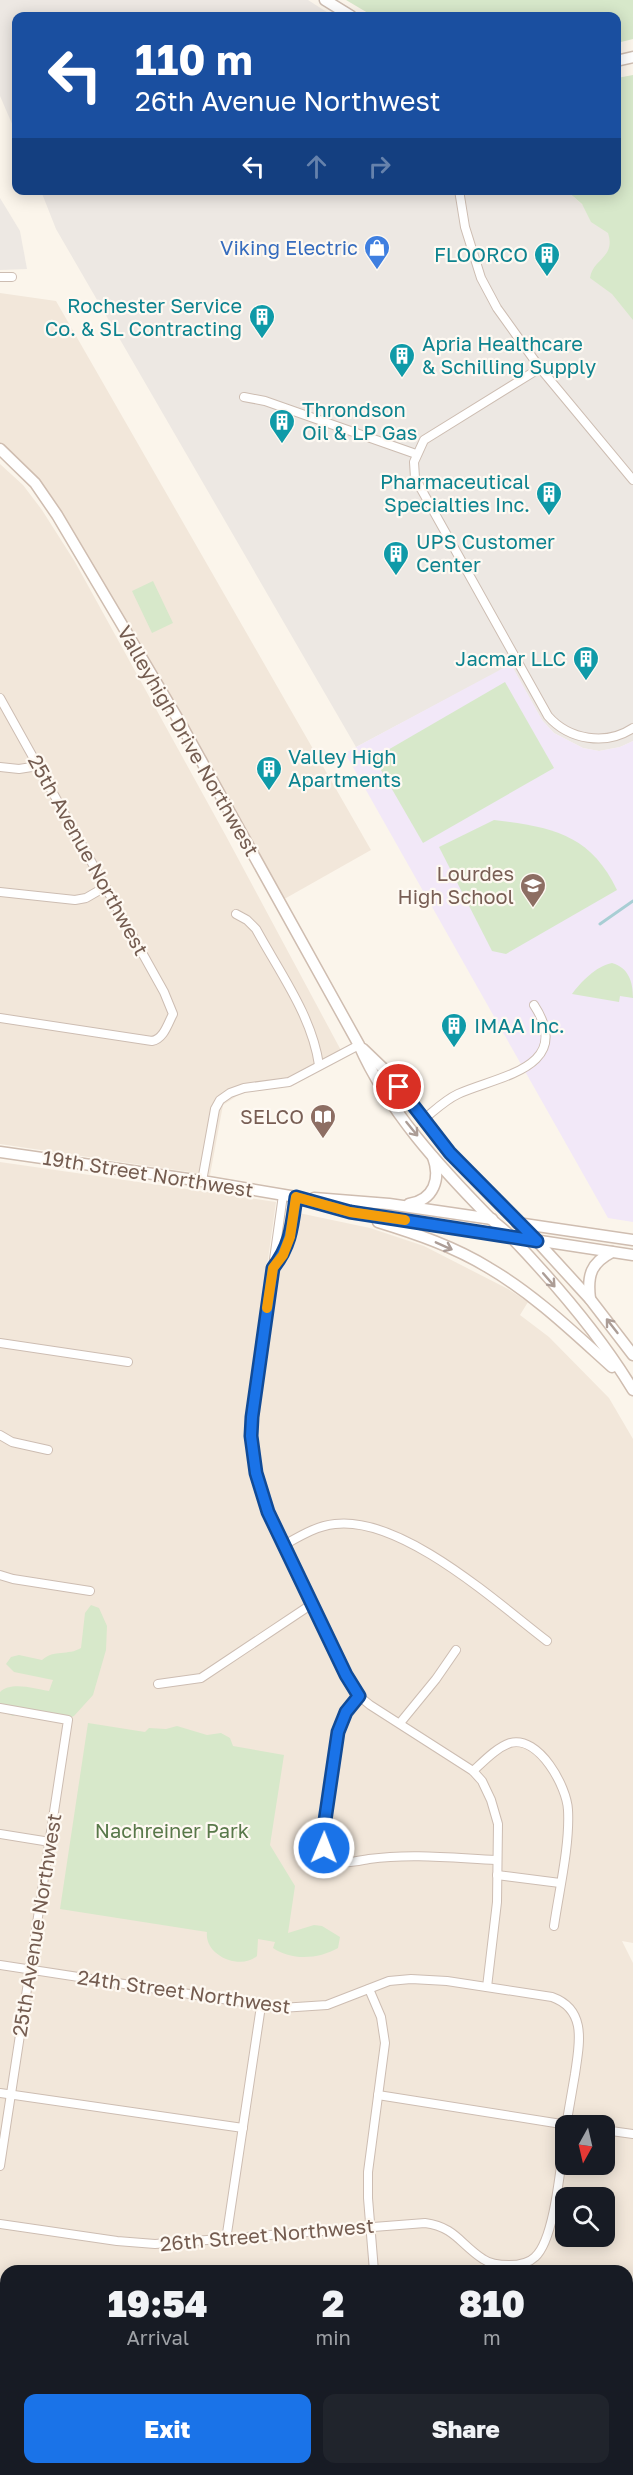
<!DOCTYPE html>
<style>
:root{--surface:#171b24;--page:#20242c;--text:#f1f3f6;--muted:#9ea1a6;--accent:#1a73e8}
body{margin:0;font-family:"Golos Text",sans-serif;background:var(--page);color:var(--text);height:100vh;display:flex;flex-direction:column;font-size:22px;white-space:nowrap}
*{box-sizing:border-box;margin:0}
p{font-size:20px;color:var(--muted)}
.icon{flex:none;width:33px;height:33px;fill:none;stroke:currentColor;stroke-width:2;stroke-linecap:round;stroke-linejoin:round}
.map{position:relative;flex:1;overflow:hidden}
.drawer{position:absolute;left:0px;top:2265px;width:633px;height:210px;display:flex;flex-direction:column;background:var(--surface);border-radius:18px 18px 0 0;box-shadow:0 3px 15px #0003}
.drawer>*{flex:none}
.top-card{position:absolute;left:12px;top:12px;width:609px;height:183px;border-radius:12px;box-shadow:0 3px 15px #0003;background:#1a4fa0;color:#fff;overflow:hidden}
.needle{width:39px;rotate:188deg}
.fabs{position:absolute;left:555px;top:2115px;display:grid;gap:12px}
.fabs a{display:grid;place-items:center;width:60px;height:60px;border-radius:12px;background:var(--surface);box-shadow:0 3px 15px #0003;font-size:30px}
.pin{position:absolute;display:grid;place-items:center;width:51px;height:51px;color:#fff;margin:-26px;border:3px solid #fff;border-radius:50%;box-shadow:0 2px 6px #0007}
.me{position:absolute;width:66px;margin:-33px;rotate:1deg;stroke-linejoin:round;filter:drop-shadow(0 0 4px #0008)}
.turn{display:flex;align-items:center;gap:21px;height:126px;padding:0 24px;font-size:27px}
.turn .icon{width:78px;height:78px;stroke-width:2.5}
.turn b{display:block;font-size:42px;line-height:51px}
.lanes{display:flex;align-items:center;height:57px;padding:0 24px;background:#0003;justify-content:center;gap:30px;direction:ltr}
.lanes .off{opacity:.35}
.eta{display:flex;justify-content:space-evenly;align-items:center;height:102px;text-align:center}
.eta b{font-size:36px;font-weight:800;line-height:42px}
.button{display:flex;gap:12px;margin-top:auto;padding:12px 24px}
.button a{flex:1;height:69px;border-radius:12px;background:var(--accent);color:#fff;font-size:24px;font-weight:800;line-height:69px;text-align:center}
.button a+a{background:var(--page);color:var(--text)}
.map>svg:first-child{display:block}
.residential{fill:#f2e7da;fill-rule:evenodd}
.industrial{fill:#ede8e3}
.education{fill:#f2e8f8}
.green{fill:#d7e8ca}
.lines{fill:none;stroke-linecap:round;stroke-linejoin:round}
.stream{stroke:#a8ced4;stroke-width:3}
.minor-casing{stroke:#cdbdb2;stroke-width:10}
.tertiary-casing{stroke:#cdbdb2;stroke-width:13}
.secondary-casing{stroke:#cfbdb0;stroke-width:13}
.minor{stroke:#fff;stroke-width:8}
.tertiary{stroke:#fff;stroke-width:10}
.secondary{stroke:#fff;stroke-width:10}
.oneway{stroke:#ac9d96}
.route-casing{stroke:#114b97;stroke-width:15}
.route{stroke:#1a73e8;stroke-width:10}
.slow{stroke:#f59e0b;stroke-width:10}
.labels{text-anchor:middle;stroke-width:4.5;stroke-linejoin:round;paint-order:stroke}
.shop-label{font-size:20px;fill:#366cbe;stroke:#fef9f2;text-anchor:end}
.culture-label{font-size:20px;fill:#0d838f;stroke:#fef9f2;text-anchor:start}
.street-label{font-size:20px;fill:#745c50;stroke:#fef9f2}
.education-label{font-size:20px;fill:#785e54;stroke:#fef9f2;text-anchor:end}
.park-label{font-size:20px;fill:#587849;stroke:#fef9f2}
</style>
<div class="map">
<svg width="633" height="2475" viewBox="0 0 633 2475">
<rect width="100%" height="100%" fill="#fbf5eb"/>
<!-- residential -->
<g class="residential">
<path d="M 0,293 L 56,301 L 371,850 L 279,902 L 57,515 L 0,449 Z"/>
<path d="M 0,464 L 23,485 L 42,510 L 75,562 L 226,836 L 344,1056 L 298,1082 L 288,1085 L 246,1090 L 223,1105 L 210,1175 L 0,1144 Z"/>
<path d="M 0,1162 L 276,1202 L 244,1431 L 249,1476 L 270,1532 L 282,1543 L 268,1512 L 251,1436 L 273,1268 L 283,1255 L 294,1212 L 370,1228 L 424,1246 L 508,1289 L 528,1302 L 520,1315 L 549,1337 L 609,1398 L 633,1439 L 633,1943 L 622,1941 L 633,1963 L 633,2404 L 627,2404 L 627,2271 L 6,2271 L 6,2313 L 0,2312 ZM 566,2126 L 604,2126 L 604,2164 L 566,2164 ZM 566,2198 L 604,2198 L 604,2236 L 566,2236 Z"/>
</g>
<!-- industrial -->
<g class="industrial">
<path d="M 0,0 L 308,0 L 333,16 L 16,16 L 16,133 L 0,96 Z"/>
<path d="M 41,191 L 567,191 L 612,231 L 633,305 L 633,741 L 620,747 L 599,751 L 583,748 L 554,733 L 542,720 L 511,665 L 356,747 L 56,229 Z"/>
<path d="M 0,198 L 20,231 L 27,269 L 0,270 Z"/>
</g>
<!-- education -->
<path class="education" d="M 511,664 L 542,720 L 554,733 L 583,748 L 599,751 L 620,747 L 633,741 L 633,1222 L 608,1218 L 345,753 Z"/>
<!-- green -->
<g class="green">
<path d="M 346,0 L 633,0 L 633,39 L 617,43 L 616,16 L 373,16 Z"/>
<path d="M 633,75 L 633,320 L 612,294 L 590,278 C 593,258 616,258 608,233 L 591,222 L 582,204 L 567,191 L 616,190 L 617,78 Z"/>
<path d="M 153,581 L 173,623 L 152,633 L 132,591 Z"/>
<path d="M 505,682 L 554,768 L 423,843 L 374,758 Z"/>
<path d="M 494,820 C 552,827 590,834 617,890 L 506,954 L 492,951 L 439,847 Z"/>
<path d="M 612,963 C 629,968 633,982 633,998 L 620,996 L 619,1002 L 572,994 C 581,982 596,966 612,963 Z"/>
<path d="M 91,1605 L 99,1608 L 107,1626 L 106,1650 L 93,1695 L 74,1716 L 67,1719 L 26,1711 L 13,1716 L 0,1711 L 0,1692 C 11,1681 36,1689 49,1691 L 53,1680 L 14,1672 L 6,1664 L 11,1657 L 19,1655 L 42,1660 C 54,1649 68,1656 81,1648 L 85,1613 Z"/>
<path d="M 88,1723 L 145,1732 L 149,1728 L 166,1729 L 177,1726 L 207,1735 L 221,1733 L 230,1738 L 233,1746 L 284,1755 L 270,1845 L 295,1886 L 288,1933 L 314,1925 L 322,1926 L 340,1937 L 338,1948 C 319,1959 292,1961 273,1948 L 275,1942 L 258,1939 L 257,1956 C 240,1971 204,1955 207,1932 L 60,1909 Z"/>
<path d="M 0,2312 L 6,2313 L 6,2469 L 627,2469 L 627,2404 L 633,2404 L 633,2475 L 0,2475 Z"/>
</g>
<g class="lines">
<!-- stream -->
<g class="stream">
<path d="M 600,924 L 633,901"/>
<path d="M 0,2359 L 6,2360"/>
<path d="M 241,2469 L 250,2475"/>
</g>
<defs>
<g id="minor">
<path d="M 459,190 L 465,227 L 481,278 L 497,308 L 540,368 L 633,480"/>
<path d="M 0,277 L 12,277"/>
<path d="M 540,368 L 424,440 L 414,462 L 415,478 L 548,716 C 569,740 606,746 633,728"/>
<path d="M 244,397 L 265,401 L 416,454"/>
<path d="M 0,698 L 164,992 L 173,1014 C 168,1023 164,1039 152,1041 L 0,1018"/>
<path d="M 0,767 L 19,769 L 38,766"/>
<path d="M 0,892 L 75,900 L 86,898 L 105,887"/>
<path d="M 236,914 L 247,920 L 256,929 C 280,973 312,1016 319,1065"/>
<path d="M 424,1119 C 434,1111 445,1100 458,1094 C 498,1076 575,1068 534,1005"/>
<path d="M 202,1181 L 215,1109 L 220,1100 L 230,1093 L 244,1088 L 289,1082 L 359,1045"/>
<path d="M 283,1195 L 252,1417 C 250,1477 271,1517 296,1570 C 312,1605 329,1640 346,1675 L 359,1696 L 370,1705 L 473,1771 L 482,1781 L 491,1800 L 498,1824 L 497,1902 L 487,1987"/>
<path d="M 273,1268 C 290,1246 292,1224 296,1197"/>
<path d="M 0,1343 L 128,1362"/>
<path d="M 0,1435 L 12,1442 L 48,1450"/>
<path d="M 284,1545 C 300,1536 316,1526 335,1524 C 402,1516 496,1602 547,1641"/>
<path d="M 0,1575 L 13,1579 L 90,1591"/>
<path d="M 158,1684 L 201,1678 L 312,1604"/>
<path d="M 359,1696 L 346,1711 L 338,1732 L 323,1834 C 323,1843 323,1854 332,1859 C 344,1865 357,1861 369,1859 C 411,1853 454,1858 496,1860"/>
<path d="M 0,1708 L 68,1720 L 0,2166"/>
<path d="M 400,1723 L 436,1679 L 456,1650"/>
<path d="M 473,1771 C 484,1761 496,1748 510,1743 C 539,1735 567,1787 568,1810 C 570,1845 559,1891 554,1926"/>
<path d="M 0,1834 L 50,1842"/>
<path d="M 497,1875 L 560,1883"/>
<path d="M 0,1965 L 281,2008 L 327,2005 L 389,1981 L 411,1979 L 447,1981 L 552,1997 C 588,2010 579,2045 575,2074 C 572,2091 569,2108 566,2126"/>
<path d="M 369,1989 L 381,2017 L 385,2043 L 368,2172 L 368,2198 L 374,2271"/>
<path d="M 0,2093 L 243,2128"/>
<path d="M 378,2095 L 574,2126"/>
<path d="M 604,2130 L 633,2134"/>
<path d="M 0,2224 L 117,2241 L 155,2244 L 425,2223 C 455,2227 460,2244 483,2259 C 490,2264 500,2265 509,2265 C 518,2265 528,2264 535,2257 C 556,2238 561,2158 566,2128"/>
<path d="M 226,2240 L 261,2006"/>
</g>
<g id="tertiary">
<path d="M 325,0 L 351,16"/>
<path d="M 616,61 L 633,57"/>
</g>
<g id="secondary">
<path d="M 0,449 L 35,483 L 57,515 L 182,726 L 359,1045 C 388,1111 440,1167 490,1218 C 497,1225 505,1230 511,1237 C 555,1283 600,1335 633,1390"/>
<path d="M 363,1049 L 388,1073 L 450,1153 L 537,1241 L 590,1299 L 633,1355"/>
<path d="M 0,1152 L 202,1181 L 296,1197 L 350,1212 L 633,1255"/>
<path d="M 314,1198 L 389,1204 L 492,1219"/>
<path d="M 409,1204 C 434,1200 441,1179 433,1157"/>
<path d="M 378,1222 C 417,1234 455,1247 489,1268 C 535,1295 573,1332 612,1367"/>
<path d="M 517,1223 L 633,1240"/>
<path d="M 590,1299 C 587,1275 591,1263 612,1252"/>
</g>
</defs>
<!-- minor casing -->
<use href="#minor" class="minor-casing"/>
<!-- tertiary casing -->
<use href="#tertiary" class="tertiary-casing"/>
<!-- secondary casing -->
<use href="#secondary" class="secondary-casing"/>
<!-- minor -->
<use href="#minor" class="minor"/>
<!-- tertiary -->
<use href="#tertiary" class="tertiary"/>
<!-- secondary -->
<use href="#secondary" class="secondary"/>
</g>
<!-- one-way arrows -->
<defs><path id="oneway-shaft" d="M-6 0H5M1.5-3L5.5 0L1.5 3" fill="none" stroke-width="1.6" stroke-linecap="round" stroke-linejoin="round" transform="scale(1.5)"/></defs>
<g class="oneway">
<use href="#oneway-shaft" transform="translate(412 1129) rotate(51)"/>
<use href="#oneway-shaft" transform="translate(444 1246) rotate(24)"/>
<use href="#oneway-shaft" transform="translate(549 1280) rotate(49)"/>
<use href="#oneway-shaft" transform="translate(612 1326) rotate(-128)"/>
</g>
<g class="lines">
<defs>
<path id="route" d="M 324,1848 L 323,1834 L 338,1732 L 346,1712 L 359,1696 L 346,1675 L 268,1512 L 256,1473 L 251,1436 L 252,1417 L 273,1268 C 291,1245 292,1226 296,1197 L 350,1212 L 537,1241 L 450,1153 L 399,1087"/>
</defs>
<!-- route casing -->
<use href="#route" class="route-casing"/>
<!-- route -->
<use href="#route" class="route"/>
<!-- slow -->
<path class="slow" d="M 267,1308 L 273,1268 L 283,1255 L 290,1237 L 296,1197 L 350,1212 L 405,1220"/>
</g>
<!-- icons -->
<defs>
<symbol id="shop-pin" viewBox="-11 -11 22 30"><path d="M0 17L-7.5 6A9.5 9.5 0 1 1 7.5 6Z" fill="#3f7fe0" stroke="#fef9f2"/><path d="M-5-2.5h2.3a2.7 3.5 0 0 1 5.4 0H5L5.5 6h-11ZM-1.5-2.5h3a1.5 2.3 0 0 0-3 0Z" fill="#fff"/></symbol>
<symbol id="building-pin" viewBox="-11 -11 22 30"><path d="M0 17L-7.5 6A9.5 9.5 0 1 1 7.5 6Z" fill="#0f9aa8" stroke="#fef9f2"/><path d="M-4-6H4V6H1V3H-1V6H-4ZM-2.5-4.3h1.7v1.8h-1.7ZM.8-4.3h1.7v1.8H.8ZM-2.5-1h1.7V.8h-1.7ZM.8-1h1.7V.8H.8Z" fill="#fff"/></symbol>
<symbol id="school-pin" viewBox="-11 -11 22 30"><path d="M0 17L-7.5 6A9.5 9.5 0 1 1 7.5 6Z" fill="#8d6e63" stroke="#fef9f2"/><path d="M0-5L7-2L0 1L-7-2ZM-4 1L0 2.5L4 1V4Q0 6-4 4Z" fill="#fff"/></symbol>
<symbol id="library-pin" viewBox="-11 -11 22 30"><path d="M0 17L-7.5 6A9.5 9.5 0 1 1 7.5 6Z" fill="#8d6e63" stroke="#fef9f2"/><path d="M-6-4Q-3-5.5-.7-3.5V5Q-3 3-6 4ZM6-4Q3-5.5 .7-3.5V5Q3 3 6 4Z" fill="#fff"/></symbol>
</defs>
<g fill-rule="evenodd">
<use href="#shop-pin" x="362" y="233" width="30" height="40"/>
<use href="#building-pin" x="532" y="240" width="30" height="40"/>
<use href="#building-pin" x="247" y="302" width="30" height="40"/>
<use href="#building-pin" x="387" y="341" width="30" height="40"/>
<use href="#building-pin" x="267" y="407" width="30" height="40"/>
<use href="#building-pin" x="534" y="479" width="30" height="40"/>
<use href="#building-pin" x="381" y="539" width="30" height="40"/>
<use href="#building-pin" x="571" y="644" width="30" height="40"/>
<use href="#building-pin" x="254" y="754" width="30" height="40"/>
<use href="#school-pin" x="518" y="871" width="30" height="40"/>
<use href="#building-pin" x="439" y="1011" width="30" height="40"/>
<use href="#library-pin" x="308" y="1102" width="30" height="40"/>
</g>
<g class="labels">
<!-- shop labels -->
<g class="shop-label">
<text x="358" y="255">Viking Electric</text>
</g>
<!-- culture labels -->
<g class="culture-label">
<text x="528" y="262" text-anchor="end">FLOORCO</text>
<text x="242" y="313" text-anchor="end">Rochester Service<tspan x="242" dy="23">Co. &amp; SL Contracting</tspan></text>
<text x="422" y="351">Apria Healthcare<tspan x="422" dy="23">&amp; Schilling Supply</tspan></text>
<text x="302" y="417">Throndson<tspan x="302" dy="23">Oil &amp; LP Gas</tspan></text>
<text x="530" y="489" text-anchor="end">Pharmaceutical<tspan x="530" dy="23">Specialties Inc.</tspan></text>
<text x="416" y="549">UPS Customer<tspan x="416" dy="23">Center</tspan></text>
<text x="566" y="666" text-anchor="end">Jacmar LLC</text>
<text x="288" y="764">Valley High<tspan x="288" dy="23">Apartments</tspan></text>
<text x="474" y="1033">IMAA Inc.</text>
</g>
<!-- street labels -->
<g class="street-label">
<text transform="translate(188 741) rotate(60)" y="7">Valleyhigh Drive Northwest</text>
<text transform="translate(88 855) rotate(61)" y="7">25th Avenue Northwest</text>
<text transform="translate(148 1174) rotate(9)" y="7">19th Street Northwest</text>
<text transform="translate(37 1925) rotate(-81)" y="7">25th Avenue Northwest</text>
<text transform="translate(184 1992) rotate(8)" y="7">24th Street Northwest</text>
<text transform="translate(267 2235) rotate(-5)" y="7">26th Street Northwest</text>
</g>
<!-- education labels -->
<g class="education-label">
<text x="514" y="881">Lourdes<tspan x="514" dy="23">High School</tspan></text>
<text x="304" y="1124">SELCO</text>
</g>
<!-- park labels -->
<g class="park-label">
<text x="172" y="1838">Nachreiner Park</text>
</g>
</g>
</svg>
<div class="fabs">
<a><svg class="needle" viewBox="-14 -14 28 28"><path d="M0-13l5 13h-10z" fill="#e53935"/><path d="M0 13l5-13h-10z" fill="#9ea1a6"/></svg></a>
<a><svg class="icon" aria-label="search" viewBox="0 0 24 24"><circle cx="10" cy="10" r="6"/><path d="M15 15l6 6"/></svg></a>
</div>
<div class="pin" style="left:399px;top:1087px;background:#d93025"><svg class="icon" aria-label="arrive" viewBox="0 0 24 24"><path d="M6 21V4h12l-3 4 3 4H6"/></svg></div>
<svg class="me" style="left:324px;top:1848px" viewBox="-20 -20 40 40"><circle r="17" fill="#1a73e8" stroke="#fff" stroke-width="3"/><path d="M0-11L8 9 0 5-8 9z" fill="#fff"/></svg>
<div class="top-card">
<div class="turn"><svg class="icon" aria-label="left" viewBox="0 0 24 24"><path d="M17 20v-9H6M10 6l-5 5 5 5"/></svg><div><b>110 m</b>26th Avenue Northwest</div></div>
<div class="lanes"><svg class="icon" aria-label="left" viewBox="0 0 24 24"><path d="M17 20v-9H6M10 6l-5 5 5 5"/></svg><svg class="icon off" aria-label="ahead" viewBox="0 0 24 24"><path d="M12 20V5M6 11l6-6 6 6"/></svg><svg class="icon off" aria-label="right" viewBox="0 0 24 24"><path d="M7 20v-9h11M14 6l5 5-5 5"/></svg></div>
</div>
<section class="drawer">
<div class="eta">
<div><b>19:54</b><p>Arrival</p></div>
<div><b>2</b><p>min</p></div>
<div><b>810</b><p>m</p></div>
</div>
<div class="button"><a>Exit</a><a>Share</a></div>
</section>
</div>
